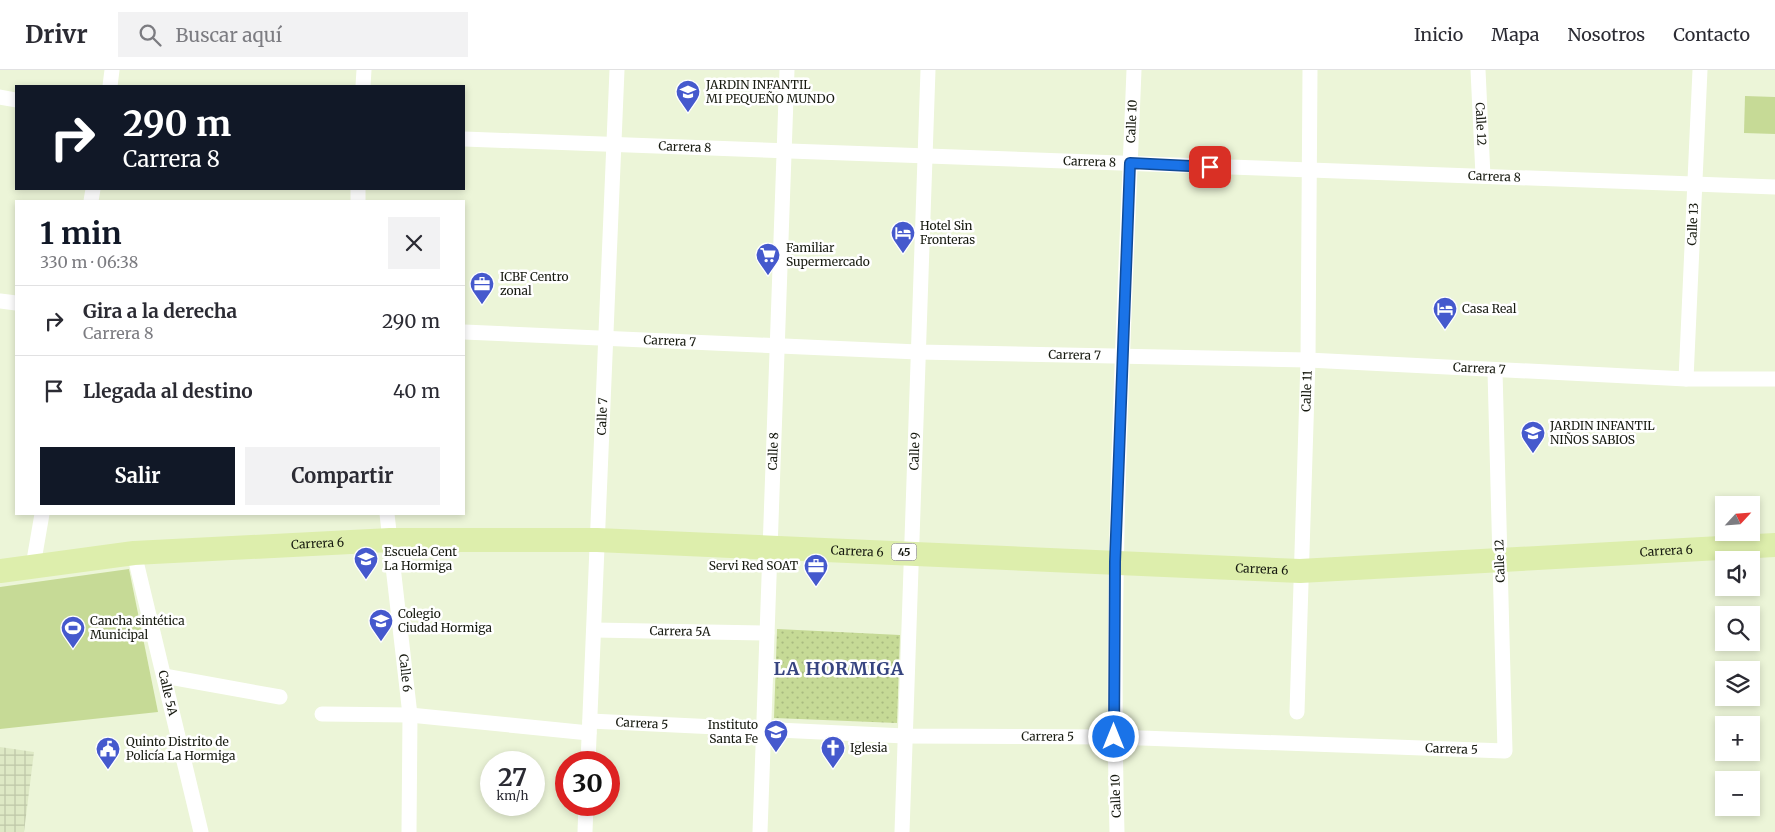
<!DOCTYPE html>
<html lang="es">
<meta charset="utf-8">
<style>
:root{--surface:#fff;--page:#f2f2f3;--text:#2b2b33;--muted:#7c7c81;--line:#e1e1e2;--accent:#111827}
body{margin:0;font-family:Merriweather,serif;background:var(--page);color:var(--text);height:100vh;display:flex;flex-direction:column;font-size:19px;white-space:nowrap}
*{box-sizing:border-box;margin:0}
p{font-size:16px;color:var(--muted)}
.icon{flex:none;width:28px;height:28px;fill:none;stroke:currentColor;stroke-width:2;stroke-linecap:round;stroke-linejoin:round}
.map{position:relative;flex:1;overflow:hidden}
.details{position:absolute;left:15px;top:130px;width:450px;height:315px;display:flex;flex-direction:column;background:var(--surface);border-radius:0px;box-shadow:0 2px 8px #0003}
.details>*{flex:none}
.hud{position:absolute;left:15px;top:15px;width:450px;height:105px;border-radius:0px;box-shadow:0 2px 8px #0003;background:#111827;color:#fff;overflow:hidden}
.needle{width:32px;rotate:64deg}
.tools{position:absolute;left:1715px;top:426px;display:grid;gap:10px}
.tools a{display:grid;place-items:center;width:45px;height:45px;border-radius:0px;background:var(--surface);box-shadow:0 2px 8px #0003;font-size:25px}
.speed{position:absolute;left:480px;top:681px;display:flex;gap:10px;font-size:25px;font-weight:700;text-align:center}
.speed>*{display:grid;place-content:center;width:65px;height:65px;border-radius:50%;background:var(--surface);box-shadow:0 2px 8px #0003;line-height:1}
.speed small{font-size:12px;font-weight:400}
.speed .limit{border:8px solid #d22;background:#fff;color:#111}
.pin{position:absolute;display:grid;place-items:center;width:42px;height:42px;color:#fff;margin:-21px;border-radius:10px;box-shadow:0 2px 8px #0006}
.me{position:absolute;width:55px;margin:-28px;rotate:0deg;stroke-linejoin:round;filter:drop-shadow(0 0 4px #0008)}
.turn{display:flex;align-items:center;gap:18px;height:105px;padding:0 25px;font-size:22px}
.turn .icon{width:65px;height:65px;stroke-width:2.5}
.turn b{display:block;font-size:35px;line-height:42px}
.round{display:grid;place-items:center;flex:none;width:52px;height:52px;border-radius:0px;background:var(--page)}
.overview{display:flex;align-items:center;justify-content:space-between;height:85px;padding:0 25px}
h1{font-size:30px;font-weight:700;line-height:38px;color:var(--accent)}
.cta{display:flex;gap:10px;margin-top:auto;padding:10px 25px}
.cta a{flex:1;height:58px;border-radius:0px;background:var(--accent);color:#fff;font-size:20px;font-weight:700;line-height:58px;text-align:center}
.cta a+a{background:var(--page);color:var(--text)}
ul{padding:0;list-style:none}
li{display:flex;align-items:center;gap:15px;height:70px;padding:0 25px;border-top:1px solid var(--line)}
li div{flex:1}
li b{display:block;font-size:19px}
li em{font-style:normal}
header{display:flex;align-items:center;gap:30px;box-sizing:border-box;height:70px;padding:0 25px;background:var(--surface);border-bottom:1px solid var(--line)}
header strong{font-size:24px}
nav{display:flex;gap:28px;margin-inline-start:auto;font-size:18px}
.search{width:350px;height:45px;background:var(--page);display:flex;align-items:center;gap:12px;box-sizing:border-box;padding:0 18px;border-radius:0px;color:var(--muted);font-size:19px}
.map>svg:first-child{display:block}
.industrial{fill:url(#industrial-grid)}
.green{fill:url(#green-dots)}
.pitch{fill:#c6da96}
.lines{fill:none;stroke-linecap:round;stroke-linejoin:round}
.street{stroke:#fff;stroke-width:15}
.primary{stroke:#ddeeac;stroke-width:24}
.route-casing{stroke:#114b97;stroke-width:12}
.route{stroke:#1a73e8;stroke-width:9}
.labels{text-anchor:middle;stroke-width:5;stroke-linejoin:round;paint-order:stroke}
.shield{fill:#fff;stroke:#5d5f58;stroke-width:1}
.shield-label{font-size:11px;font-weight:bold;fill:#171a10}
.poi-label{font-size:12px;fill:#171a10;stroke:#fff;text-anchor:start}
.street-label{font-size:12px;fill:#171a10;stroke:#fff}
.district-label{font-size:18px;font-weight:bold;letter-spacing:1px;fill:#374580;stroke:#fff}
</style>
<header>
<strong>Drivr</strong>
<div class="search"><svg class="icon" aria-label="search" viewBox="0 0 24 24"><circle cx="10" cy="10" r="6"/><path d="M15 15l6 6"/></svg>Buscar aquí</div>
<nav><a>Inicio</a><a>Mapa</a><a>Nosotros</a><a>Contacto</a></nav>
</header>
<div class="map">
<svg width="1775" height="762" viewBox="0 0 1775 762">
<defs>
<pattern id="industrial-grid" width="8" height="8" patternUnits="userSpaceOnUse" patternTransform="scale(1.25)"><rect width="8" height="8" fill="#dee9c5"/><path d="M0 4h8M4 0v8" fill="none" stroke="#bec7a8"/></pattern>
<pattern id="green-dots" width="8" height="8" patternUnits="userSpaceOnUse" patternTransform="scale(1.25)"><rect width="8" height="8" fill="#c6da96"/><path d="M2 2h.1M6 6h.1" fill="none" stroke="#a9ba80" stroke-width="1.8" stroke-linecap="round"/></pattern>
</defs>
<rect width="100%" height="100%" fill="#ecf5d8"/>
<!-- industrial -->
<path class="industrial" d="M 0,677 L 34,682 L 24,762 L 0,762 Z"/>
<!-- green -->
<path class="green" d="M 777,559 L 900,565 L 897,653 L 774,648 Z"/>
<!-- pitch -->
<g class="pitch">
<path d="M 1745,26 L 1775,27 L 1775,64 L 1744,63 Z"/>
<path d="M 129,499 L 158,642 L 0,659 L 0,517 Z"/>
</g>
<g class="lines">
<!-- street -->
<g class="street">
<path id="s1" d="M 1478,0 L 1483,106"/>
<path d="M 110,16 L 112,0"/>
<path d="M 363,16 L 364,0"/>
<path d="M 0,27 L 16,30"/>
<path id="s2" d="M 464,69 L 1775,117"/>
<path d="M 91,131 L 93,119"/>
<path d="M 358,131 L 358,119"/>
<path d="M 0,231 L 16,233"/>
<path id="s3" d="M 464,262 L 918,282 L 1308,290 L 1686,309 L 1775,309"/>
<path id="s4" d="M 1686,309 L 1700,0"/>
<path id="s5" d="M 387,444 L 410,645 L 409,762"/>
<path id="s6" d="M 134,483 L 201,762"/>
<path d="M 33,496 L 42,444"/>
<path id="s7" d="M 594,560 L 767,563"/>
<path d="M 164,606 L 280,627"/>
<path id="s8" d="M 1297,642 L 1308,290 L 1310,0"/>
<path d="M 322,644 L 410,645 L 589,663"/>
<path id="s9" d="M 590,651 L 905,666 L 1114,667 L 1505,681 L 1495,301"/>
<path id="s10" d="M 588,692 L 617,0"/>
<path d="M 585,762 L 586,735"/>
<path id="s11" d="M 760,762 L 787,0"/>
<path id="s12" d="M 902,762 L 928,0"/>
<path id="s13" d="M 1117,762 C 1110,508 1124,254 1134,0"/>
</g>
<!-- primary -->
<path class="primary" id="s14" d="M 0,501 L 134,483 L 390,470 L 597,470 L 1300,501 L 1775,475"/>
</g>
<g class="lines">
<defs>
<path id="route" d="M 1114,667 L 1115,492 L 1130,93 L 1210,97"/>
</defs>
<!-- route casing -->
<use href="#route" class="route-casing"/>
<!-- route -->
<use href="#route" class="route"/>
</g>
<!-- icons -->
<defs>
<symbol id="school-pin" viewBox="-11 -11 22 30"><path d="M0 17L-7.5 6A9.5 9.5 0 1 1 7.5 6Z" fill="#4559cd" stroke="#fff"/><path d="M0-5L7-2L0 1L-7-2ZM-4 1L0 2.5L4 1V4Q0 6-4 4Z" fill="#fff"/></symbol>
<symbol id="hotel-pin" viewBox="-11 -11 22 30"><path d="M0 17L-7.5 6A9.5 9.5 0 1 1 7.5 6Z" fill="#4559cd" stroke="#fff"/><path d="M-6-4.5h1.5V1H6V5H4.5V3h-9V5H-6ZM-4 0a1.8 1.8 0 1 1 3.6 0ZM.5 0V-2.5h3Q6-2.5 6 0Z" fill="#fff"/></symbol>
<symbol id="supermarket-pin" viewBox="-11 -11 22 30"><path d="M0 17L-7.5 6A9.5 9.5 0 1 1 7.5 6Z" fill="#4559cd" stroke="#fff"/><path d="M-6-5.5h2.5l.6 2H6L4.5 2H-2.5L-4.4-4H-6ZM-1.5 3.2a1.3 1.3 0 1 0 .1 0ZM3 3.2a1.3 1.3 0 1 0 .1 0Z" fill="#fff"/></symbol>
<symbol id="office-pin" viewBox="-11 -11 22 30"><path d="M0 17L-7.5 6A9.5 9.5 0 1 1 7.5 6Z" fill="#4559cd" stroke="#fff"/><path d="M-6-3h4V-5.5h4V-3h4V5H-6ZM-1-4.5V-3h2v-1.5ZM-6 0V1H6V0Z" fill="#fff"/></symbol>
<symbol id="stadium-pin" viewBox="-11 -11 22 30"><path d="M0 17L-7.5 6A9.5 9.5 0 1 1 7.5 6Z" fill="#4559cd" stroke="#fff"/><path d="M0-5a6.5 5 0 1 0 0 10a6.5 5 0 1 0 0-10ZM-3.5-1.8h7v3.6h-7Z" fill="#fff"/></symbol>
<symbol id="church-pin" viewBox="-11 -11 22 30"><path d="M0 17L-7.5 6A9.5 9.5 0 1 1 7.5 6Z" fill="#4559cd" stroke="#fff"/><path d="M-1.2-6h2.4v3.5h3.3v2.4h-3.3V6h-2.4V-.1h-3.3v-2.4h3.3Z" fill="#fff"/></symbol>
<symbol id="civic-pin" viewBox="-11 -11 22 30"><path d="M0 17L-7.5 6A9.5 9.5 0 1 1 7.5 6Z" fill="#4559cd" stroke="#fff"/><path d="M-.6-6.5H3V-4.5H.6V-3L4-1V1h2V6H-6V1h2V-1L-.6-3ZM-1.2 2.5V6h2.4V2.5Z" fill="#fff"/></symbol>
</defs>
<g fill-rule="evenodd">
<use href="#school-pin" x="674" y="8" width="28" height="38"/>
<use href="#hotel-pin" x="889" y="149" width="28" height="38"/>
<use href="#supermarket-pin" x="754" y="171" width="28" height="38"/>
<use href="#office-pin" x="468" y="200" width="28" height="38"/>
<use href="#hotel-pin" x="1431" y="225" width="28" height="38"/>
<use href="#school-pin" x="1519" y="349" width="28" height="38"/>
<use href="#school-pin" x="352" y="475" width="28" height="38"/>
<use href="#office-pin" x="802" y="482" width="28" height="38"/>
<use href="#school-pin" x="367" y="537" width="28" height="38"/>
<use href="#stadium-pin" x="59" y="544" width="28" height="38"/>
<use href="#school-pin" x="762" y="648" width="28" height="38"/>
<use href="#church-pin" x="819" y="664" width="28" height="38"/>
<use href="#civic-pin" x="94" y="665" width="28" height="38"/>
</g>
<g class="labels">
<!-- shield labels -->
<rect class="shield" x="891.5" y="473.5" width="25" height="17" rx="4"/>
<g class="shield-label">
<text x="904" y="486">45</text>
</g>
<!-- poi labels -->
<g class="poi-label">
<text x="706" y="19">JARDIN INFANTIL<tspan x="706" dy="14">MI PEQUEÑO MUNDO</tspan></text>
<text x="920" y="160">Hotel Sin<tspan x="920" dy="14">Fronteras</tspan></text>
<text x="786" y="182">Familiar<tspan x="786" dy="14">Supermercado</tspan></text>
<text x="500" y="211">ICBF Centro<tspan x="500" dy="14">zonal</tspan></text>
<text x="1462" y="243">Casa Real</text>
<text x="1550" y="360">JARDIN INFANTIL<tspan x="1550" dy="14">NIÑOS SABIOS</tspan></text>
<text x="384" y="486">Escuela Cent<tspan x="384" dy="14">La Hormiga</tspan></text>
<text x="798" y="500" text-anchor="end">Servi Red SOAT</text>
<text x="398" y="548">Colegio<tspan x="398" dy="14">Ciudad Hormiga</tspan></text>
<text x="90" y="555">Cancha sintética<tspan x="90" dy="14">Municipal</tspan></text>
<text x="758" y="659" text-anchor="end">Instituto<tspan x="758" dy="14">Santa Fe</tspan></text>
<text x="126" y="676">Quinto Distrito de<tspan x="126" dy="14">Policía La Hormiga</tspan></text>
<text x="850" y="682">Iglesia</text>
</g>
<!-- street labels -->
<g class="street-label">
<text dy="4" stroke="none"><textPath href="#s13" startOffset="711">Calle 10</textPath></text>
<text dy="4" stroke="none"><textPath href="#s1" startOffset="54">Calle 12</textPath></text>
<text dy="4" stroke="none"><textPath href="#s2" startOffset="221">Carrera 8</textPath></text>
<text dy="4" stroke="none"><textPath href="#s2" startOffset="626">Carrera 8</textPath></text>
<text dy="4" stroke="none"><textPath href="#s2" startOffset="1031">Carrera 8</textPath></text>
<text dy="4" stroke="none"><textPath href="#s4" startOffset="155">Calle 13</textPath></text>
<text dy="4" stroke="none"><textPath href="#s3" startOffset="206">Carrera 7</textPath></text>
<text dy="4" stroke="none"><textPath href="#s3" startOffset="611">Carrera 7</textPath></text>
<text dy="4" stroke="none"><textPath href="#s3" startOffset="1016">Carrera 7</textPath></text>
<text dy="4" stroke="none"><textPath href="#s8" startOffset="321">Calle 11</textPath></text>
<text dy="4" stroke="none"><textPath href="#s10" startOffset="346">Calle 7</textPath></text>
<text dy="4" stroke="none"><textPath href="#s11" startOffset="381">Calle 8</textPath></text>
<text dy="4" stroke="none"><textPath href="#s12" startOffset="381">Calle 9</textPath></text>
<text dy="4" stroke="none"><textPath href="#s14" startOffset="319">Carrera 6</textPath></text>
<text dy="4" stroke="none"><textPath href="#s14" startOffset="859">Carrera 6</textPath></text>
<text dy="4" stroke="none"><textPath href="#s14" startOffset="1669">Carrera 6</textPath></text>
<text transform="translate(1500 491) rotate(-92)" y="4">Calle 12</text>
<text dy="4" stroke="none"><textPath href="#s14" startOffset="1264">Carrera 6</textPath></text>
<text dy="4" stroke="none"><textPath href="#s7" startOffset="86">Carrera 5A</textPath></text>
<text dy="4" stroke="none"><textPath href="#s5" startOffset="160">Calle 6</textPath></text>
<text dy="4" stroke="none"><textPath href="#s6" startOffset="144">Calle 5A</textPath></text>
<text dy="4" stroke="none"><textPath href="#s9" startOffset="52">Carrera 5</textPath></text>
<text dy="4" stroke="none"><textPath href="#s9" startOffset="458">Carrera 5</textPath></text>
<text dy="4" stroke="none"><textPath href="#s9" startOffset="862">Carrera 5</textPath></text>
<text transform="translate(1116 726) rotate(-92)" y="4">Calle 10</text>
</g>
<!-- district labels -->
<g class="district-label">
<text x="839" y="605">LA HORMIGA</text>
</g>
</g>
</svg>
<div class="tools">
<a><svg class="needle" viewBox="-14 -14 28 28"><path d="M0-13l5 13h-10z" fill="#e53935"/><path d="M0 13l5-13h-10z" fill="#7c7c81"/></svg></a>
<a><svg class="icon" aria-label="sound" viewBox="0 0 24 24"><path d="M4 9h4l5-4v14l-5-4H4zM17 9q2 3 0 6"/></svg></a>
<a><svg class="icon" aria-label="search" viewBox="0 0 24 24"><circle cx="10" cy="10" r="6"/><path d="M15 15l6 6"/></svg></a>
<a><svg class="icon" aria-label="layers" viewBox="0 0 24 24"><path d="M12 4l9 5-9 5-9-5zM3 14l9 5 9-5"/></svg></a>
<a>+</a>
<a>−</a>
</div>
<div class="speed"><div>27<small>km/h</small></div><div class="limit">30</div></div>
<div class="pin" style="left:1210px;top:97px;background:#d93025"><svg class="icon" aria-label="arrive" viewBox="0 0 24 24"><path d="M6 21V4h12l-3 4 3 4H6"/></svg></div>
<svg class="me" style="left:1114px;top:667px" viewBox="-20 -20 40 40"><circle r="17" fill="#1a73e8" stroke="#fff" stroke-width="3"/><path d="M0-11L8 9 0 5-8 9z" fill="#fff"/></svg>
<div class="hud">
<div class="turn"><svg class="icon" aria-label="right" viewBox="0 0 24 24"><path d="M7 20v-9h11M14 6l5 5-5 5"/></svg><div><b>290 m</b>Carrera 8</div></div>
</div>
<section class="details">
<div class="overview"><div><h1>1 min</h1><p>330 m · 06:38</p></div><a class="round"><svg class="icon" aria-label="close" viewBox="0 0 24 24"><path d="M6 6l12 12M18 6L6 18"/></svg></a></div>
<ul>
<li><svg class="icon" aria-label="right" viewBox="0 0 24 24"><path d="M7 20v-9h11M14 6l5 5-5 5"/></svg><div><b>Gira a la derecha</b><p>Carrera 8</p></div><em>290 m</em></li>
<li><svg class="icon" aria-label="arrive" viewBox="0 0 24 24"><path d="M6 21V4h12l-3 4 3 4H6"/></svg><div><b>Llegada al destino</b></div><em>40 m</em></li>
</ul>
<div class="cta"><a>Salir</a><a>Compartir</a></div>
</section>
</div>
